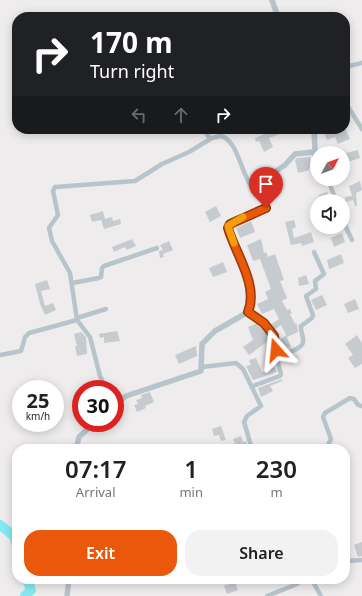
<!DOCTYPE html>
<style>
:root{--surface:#fff;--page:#f2f2f2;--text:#222;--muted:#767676;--accent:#ea580c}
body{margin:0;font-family:"Noto Sans",sans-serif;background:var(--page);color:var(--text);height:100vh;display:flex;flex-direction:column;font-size:15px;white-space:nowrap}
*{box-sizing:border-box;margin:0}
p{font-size:13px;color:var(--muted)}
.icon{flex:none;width:22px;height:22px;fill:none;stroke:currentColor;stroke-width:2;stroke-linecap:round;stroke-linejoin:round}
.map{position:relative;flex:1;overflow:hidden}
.details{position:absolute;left:12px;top:444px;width:338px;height:140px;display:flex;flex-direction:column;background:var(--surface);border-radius:16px;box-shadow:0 2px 10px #0003}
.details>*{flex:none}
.guide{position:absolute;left:12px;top:12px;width:338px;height:122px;border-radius:16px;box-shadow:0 2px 10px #0003;background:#202124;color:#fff;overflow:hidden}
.needle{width:26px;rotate:49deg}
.controls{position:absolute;left:310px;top:146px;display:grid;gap:8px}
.controls a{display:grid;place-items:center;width:40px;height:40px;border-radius:50%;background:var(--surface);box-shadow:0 2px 10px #0003;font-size:20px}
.speed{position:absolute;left:12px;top:380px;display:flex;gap:8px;font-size:20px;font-weight:700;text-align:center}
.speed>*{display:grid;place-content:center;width:52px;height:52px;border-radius:50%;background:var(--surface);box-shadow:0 2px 10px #0003;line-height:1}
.speed small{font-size:10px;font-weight:400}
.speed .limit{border:6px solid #d22;background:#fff;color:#111}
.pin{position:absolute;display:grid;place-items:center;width:34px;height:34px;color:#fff;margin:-41px -17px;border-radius:50% 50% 50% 0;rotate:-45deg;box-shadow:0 0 4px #0007}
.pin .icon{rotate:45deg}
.me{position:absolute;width:44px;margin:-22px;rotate:342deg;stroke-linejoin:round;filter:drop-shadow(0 0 3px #0008)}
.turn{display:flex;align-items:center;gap:14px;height:84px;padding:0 12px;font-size:18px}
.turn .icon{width:52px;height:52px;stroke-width:2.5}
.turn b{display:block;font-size:28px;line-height:34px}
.lanes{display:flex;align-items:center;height:38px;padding:0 12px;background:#0003;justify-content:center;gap:20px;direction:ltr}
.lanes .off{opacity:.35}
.eta{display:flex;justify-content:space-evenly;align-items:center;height:68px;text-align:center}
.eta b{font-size:24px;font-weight:600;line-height:28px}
.cta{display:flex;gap:8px;margin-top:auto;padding:8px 12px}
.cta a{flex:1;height:46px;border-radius:16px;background:var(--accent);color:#fff;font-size:16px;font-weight:600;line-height:46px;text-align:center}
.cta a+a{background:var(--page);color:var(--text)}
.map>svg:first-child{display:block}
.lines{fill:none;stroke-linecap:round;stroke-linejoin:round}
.river{stroke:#82ebef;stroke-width:10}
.building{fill:#c6cbd0}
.minor{stroke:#b7c4cb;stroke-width:4.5}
.tertiary{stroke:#b7c4cb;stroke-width:5.5}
.route-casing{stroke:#983908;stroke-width:10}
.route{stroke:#ea580c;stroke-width:7}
.slow{stroke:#f59e0b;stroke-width:7}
</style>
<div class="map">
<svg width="362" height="596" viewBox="0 0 362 596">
<rect width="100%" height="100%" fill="#efeced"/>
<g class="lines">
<!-- river -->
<g class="river">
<path d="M 0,525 L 14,536 L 17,546"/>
<path d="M 25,596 L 31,590 L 27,579"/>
</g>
</g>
<!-- building -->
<g class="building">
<path d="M 345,128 L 350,139 L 338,144 L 335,137 L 327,140 L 323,129 Z"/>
<path d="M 271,129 L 278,129 L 280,134 L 269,138 L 273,147 L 264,152 L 259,141 L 256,142 L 255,138 L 272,131 Z"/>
<path d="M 358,150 L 360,158 L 348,162 L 346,153 Z"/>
<path d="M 310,157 L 312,167 L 309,168 L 310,170 L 298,173 L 295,160 L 297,158 Z"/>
<path d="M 360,181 L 362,190 L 356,193 L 357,206 L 355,206 L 353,200 L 346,202 L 345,197 L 352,196 L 349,186 Z"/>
<path d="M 327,192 L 332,201 L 320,201 L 319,195 Z"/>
<path d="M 216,206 L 221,216 L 210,222 L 205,212 Z"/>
<path d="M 103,211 L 105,219 L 112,217 L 113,221 L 120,219 L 121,224 L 104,229 L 101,220 L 92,222 L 90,215 Z"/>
<path d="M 294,220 L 296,227 L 292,229 L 294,238 L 311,232 L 314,242 L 302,246 L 301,243 L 291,245 L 285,222 Z"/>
<path d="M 251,221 L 255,232 L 240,238 L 236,228 Z"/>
<path d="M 342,233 L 345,242 L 334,247 L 331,238 Z"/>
<path d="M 132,239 L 136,246 L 127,250 L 125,247 L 114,252 L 112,247 Z"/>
<path d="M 261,239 L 264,253 L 266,252 L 268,257 L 275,254 L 284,280 L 280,281 L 287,298 L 282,301 L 287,310 L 290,309 L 292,313 L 290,314 L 295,324 L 296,323 L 297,325 L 298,332 L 287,337 L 291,347 L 279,351 L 278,341 L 286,335 L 281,325 L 274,330 L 270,325 L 279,319 L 274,309 L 262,314 L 257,304 L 268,299 L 265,292 L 271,289 L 260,259 L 253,261 L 247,245 Z"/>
<path d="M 169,241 L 173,250 L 163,254 L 164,257 L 160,258 L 159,251 L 163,250 L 160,245 Z"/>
<path d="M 341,254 L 344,263 L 329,269 L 327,260 Z"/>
<path d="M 223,262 L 227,272 L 213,277 L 209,268 Z"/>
<path d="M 306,275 L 309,284 L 299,286 L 298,278 Z"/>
<path d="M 47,280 L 50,289 L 41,291 L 45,306 L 53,303 L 56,310 L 45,315 L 40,304 L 35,284 Z"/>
<path d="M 322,295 L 327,305 L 316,310 L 311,300 Z"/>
<path d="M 355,299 L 359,309 L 348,313 L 344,304 Z"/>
<path d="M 258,323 L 271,339 L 249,355 L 243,347 L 253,340 L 248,327 Z"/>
<path d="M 117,331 L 120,341 L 104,343 L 104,337 L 100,338 L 99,334 Z"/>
<path d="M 81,332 L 86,337 L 87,354 L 77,356 L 75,346 L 77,346 L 74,334 Z"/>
<path d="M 357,335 L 362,343 L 362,364 L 355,368 L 348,358 L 353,355 L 345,344 Z"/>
<path d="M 196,346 L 197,356 L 179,364 L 175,355 Z"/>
<path d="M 256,358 L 262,372 L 275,367 L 277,372 L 253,380 L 246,366 L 251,365 L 249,360 Z"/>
<path d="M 282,379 L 282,381 L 270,386 L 273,391 L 261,397 L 258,388 Z"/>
<path d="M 150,392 L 154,402 L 145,406 L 146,408 L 137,412 L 134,405 L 138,404 L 136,400 L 142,398 L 141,395 Z"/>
<path d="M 221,426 L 226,440 L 221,441 L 219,435 L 214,436 L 212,429 Z"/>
<path d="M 241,436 L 243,442 L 246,441 L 247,446 L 237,449 L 233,439 Z"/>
<path d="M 362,542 L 362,556 L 358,557 L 354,545 Z"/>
<path d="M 235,582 L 238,590 L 227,594 L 224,586 Z"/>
</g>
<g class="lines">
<!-- minor -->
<g class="minor">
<path d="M 345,67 L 362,63"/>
<path d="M 345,102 L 362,129"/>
<path d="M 204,129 L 210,139"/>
<path d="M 313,152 L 317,162"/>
<path d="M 328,179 L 336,201"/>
<path d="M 343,221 L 352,240"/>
<path d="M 72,283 L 99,278 L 101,277 L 102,268 L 104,266 L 157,248"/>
<path d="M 248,312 L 264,323 L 274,336 L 276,355 L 281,374 L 280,376 L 253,386"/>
<path d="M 77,318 L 106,309"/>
<path d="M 0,355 L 21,351 L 25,337 L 29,333 L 77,320"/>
<path d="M 276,355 C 282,354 302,350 303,342 C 304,336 300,331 301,326 L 312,318 L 313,315 L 306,296 L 316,289 L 315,281 L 324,274 L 314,252"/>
<path d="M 202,367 L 236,363 L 243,369 L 261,406 L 247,416 L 244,422 L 252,449"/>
<path d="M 106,389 L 100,376 L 90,337 L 77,320 L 70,273 L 52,241 L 49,228 L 58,215 L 53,191 L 55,187 L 135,181 L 162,164 L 189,152 L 212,138 L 221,136 C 243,142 241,195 267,197"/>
<path d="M 326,449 L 331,439 L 323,417 L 325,413 L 350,398 L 354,399 L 358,405 L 362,406"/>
<path d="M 345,559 L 348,561 L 362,560"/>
<path d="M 301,581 L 312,580 L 321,596"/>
<path d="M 267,596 L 297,584 L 302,579"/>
</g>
<!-- tertiary -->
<g class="tertiary">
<path d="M 272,0 L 278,17"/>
<path d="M 115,404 L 126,396 L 201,371 L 202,344 L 215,331 L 248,312 L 250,300 L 248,280 L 228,226 L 267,206 L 270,175 L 285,165 L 295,154 L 313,152 L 315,150 L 314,129"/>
<path d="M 76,449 L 79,437 L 94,423"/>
<path d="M 67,596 L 69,579"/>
</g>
</g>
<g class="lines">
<defs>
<path id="route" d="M 266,208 L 230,224 L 228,228 C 235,253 259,285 248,312 L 264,323 L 274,336 L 276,350"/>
</defs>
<!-- route casing -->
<use href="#route" class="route-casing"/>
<!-- route -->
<use href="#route" class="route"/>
<!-- slow -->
<path class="slow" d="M 234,243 L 228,226 L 243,217"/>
</g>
</svg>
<div class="controls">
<a><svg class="needle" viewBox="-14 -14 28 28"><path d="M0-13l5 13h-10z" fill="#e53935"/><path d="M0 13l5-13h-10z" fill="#767676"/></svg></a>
<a><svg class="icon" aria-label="sound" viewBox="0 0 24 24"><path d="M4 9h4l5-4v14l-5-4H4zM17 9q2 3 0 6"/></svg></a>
</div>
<div class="speed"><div>25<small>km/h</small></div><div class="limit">30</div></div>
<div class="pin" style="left:266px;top:208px;background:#d93025"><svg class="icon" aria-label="arrive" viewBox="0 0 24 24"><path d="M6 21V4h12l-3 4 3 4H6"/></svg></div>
<svg class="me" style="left:276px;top:350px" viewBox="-20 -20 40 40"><path d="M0-17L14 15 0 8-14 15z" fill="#ea580c" stroke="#fff" stroke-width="4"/></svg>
<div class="guide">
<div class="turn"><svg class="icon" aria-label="right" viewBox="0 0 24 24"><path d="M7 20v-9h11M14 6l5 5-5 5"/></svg><div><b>170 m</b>Turn right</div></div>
<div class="lanes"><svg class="icon off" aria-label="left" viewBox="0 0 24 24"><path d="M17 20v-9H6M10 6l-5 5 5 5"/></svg><svg class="icon off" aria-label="ahead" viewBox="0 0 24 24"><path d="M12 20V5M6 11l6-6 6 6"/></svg><svg class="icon" aria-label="right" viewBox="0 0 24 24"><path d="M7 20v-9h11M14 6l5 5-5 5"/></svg></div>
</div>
<section class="details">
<div class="eta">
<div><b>07:17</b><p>Arrival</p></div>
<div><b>1</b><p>min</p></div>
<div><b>230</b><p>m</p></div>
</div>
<div class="cta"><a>Exit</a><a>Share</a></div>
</section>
</div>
